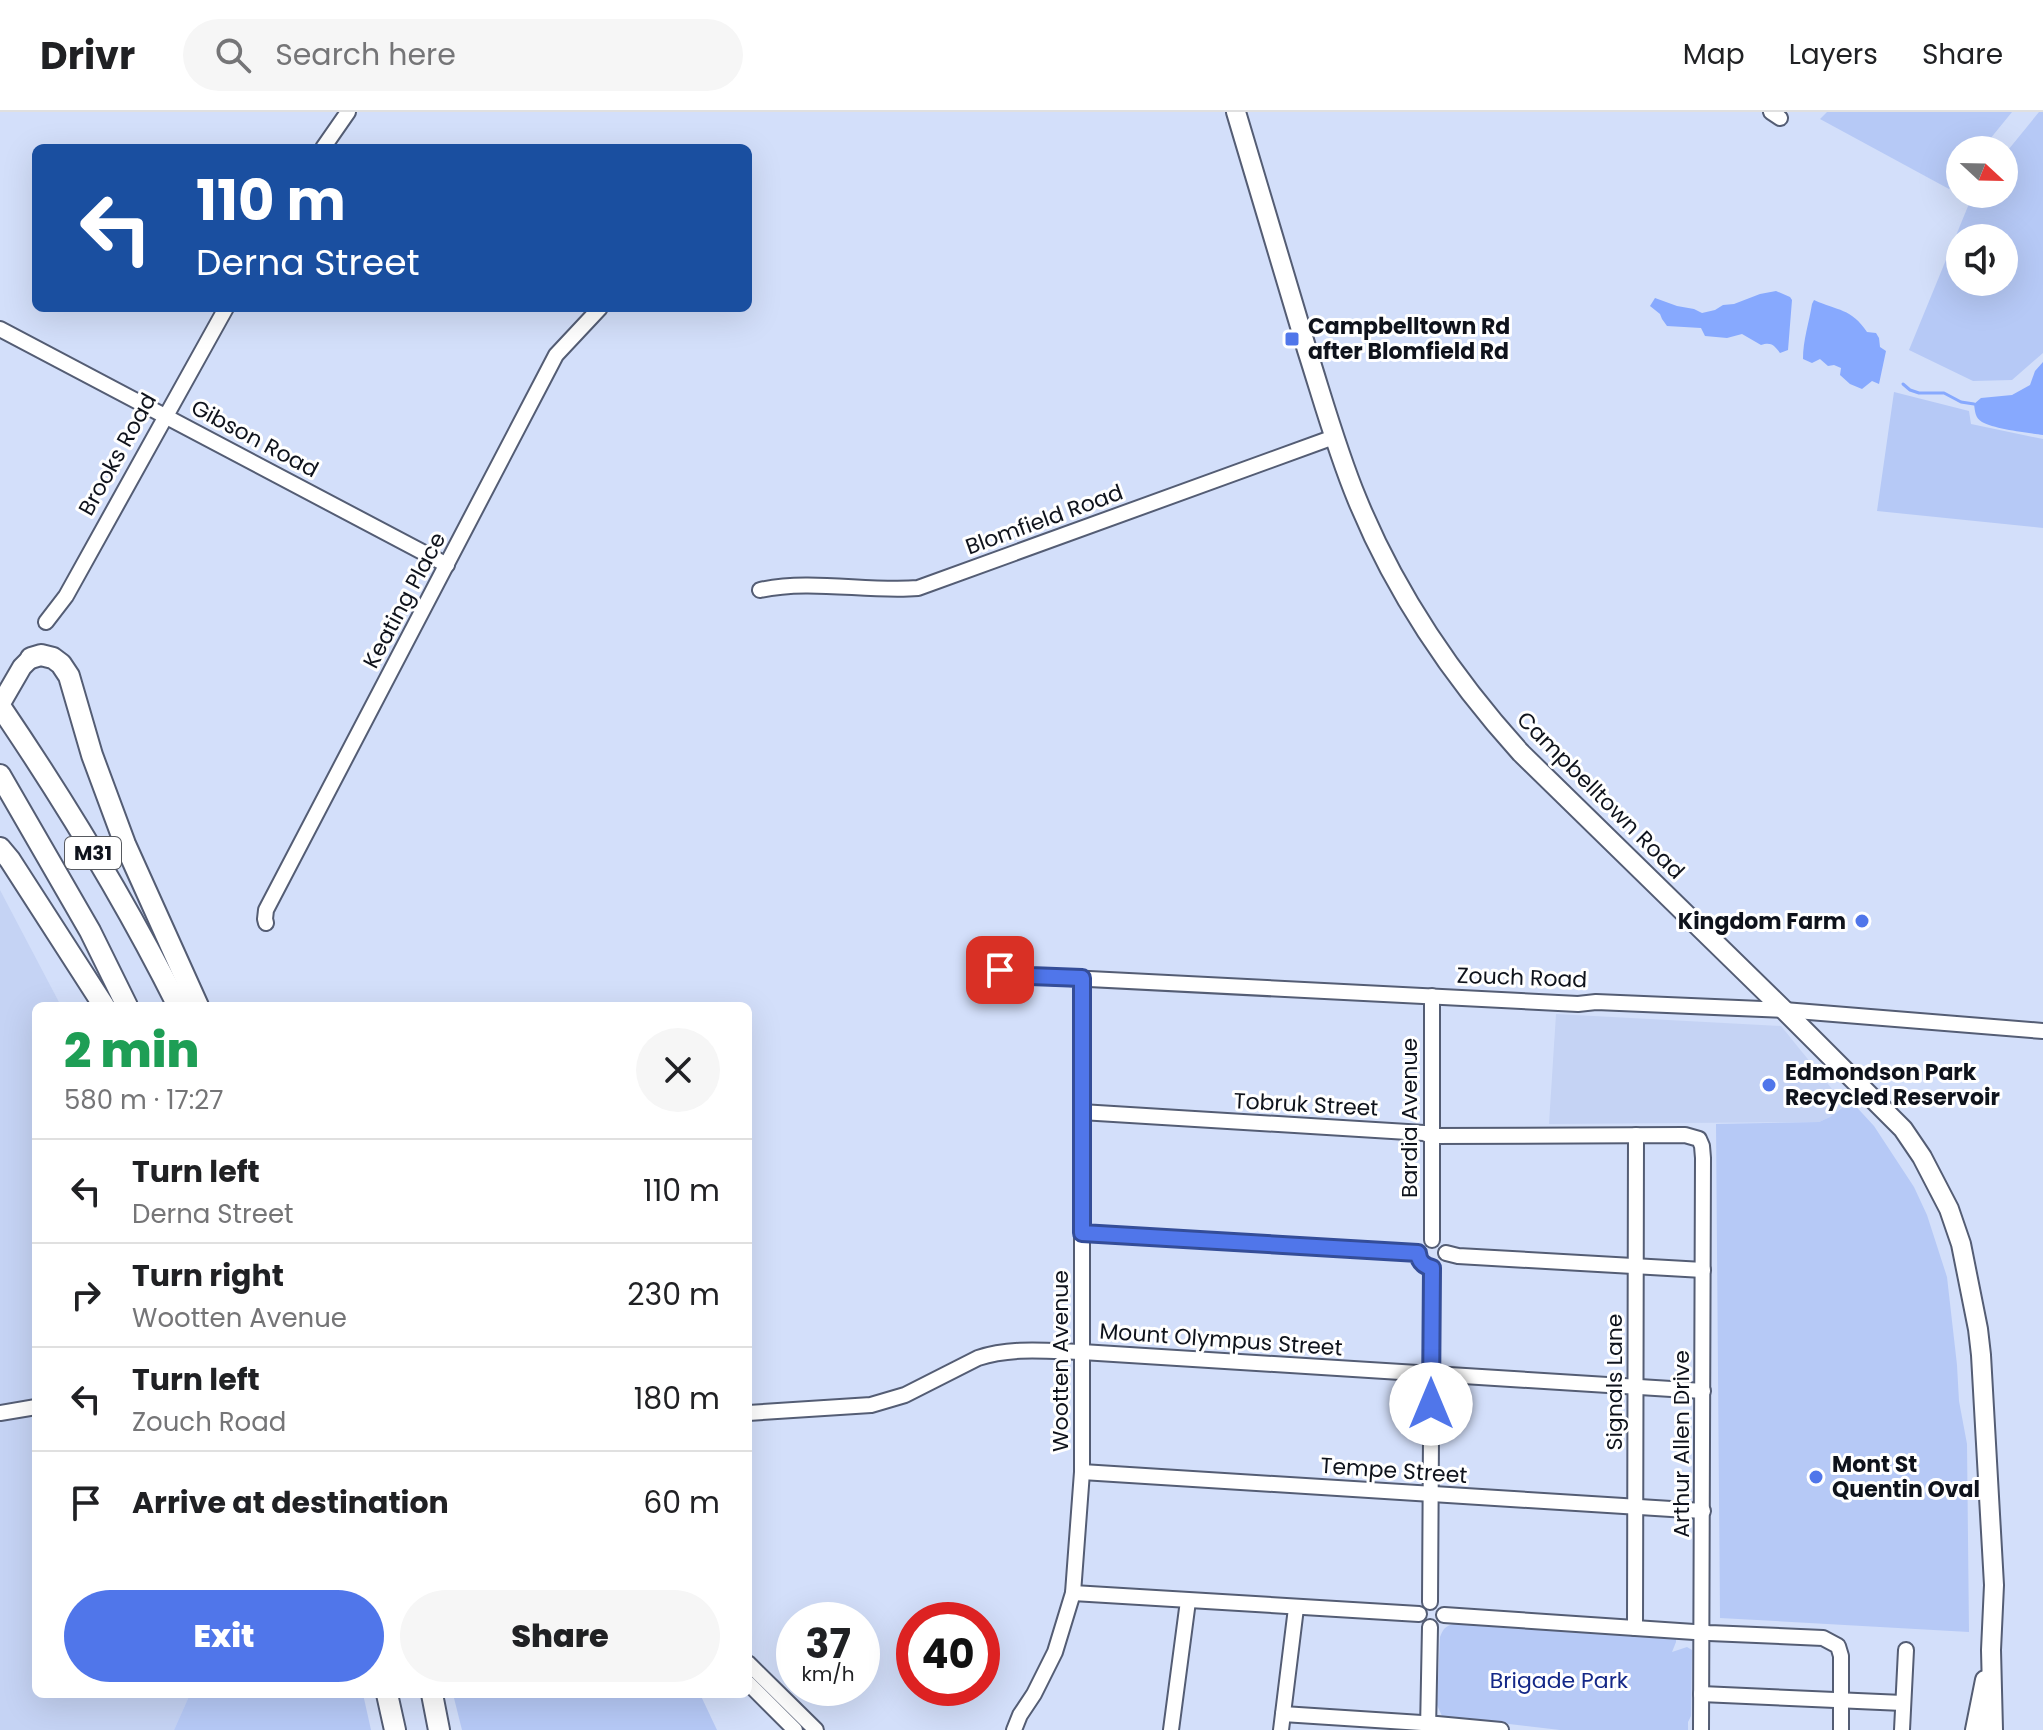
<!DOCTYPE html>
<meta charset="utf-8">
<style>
:root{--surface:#fff;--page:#f6f6f6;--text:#202124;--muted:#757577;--line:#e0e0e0;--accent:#5076ea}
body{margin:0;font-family:Poppins,sans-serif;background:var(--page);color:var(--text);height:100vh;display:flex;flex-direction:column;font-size:30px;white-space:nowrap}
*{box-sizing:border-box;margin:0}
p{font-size:26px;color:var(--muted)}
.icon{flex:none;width:44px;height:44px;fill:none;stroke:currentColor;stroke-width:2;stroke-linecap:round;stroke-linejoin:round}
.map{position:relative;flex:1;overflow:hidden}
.details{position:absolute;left:32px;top:890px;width:720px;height:696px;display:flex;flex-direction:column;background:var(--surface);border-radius:12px;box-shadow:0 8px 32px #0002}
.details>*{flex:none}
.guide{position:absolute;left:32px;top:32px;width:720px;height:168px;border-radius:12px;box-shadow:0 8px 32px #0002;background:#1a4fa0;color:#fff;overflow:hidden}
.needle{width:52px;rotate:112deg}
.buttons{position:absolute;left:1946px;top:24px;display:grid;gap:16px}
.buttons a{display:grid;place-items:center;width:72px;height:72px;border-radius:50%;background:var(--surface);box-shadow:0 8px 32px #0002;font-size:40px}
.speed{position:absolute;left:776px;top:1490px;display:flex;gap:16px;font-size:40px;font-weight:700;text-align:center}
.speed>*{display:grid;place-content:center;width:104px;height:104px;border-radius:50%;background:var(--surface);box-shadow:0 8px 32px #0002;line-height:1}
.speed small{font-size:20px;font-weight:400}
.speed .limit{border:12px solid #d22;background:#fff;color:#111}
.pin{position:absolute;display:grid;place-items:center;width:68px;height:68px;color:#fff;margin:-34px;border-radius:16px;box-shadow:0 4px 12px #0006}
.me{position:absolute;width:88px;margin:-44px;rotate:0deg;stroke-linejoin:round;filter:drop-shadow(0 0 6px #0008)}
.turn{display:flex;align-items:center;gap:28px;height:168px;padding:0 32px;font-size:36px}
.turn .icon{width:104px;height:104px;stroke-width:2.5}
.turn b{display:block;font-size:56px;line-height:68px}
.round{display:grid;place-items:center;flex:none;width:84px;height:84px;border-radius:42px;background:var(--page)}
.summary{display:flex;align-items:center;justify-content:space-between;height:136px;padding:0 32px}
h1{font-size:48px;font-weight:800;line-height:60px;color:#1e9e55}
.button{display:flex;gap:16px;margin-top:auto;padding:16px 32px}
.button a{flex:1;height:92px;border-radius:48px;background:var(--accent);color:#fff;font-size:32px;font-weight:800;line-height:92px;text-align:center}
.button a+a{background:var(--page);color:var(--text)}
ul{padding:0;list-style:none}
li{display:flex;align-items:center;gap:24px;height:104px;padding:0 32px;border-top:2px solid var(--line)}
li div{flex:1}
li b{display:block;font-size:30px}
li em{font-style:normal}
header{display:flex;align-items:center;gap:48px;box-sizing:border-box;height:112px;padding:0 40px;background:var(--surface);border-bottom:2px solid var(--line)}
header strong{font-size:38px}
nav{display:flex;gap:44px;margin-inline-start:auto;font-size:28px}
.search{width:560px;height:72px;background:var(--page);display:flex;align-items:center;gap:20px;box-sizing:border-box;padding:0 28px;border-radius:44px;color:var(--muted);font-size:30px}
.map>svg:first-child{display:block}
.built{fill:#c5d3f4}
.green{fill:#b6c9f6;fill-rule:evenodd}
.water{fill:#87a9fe}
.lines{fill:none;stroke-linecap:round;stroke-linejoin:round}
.stream{stroke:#87a9fe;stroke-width:3}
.minor-casing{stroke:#545d74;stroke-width:18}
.major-casing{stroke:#545d74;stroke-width:22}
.highway-casing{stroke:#545d74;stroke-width:24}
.minor{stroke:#fff;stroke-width:14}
.major{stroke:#fff;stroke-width:18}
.highway{stroke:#fff;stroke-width:20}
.route-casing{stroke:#344d98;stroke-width:20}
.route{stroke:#5076ea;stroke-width:14}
.poi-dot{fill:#5076ea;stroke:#fff;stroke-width:3}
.labels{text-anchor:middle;stroke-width:6;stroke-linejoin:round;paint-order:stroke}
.shield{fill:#fff;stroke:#575a60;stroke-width:2}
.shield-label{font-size:20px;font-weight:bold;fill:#0f131c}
.poi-label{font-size:22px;font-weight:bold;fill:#0f131c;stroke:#fff;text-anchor:start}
.street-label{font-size:22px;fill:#0f131c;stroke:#fff}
.park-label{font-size:22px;fill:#142888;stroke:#fff}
</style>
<header>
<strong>Drivr</strong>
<div class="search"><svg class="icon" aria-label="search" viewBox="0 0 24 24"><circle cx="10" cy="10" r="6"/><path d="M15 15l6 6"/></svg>Search here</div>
<nav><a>Map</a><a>Layers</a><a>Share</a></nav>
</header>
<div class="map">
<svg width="2043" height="1618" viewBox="0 0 2043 1618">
<rect width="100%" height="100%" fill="#d3dffa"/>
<!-- built -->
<g class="built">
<path d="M 0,778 L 61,894 L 36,894 L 36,1582 L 190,1582 L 174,1618 L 0,1618 Z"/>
<path d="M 1556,902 L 1781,914 L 1845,993 L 1830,1005 L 1819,1010 L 1549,1012 Z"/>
</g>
<!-- green -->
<g class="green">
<path d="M 1827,0 L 2012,0 L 1981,38 L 1960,38 L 1960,64 L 1949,77 L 1820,7 Z"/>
<path d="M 2039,0 L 2043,0 L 2043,241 L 2012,268 L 1973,269 L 1909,238 L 1973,82 L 2004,82 L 2004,43 ZM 2004,126 L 2004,170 L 1960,170 L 1960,126 Z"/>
<path d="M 1894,280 L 1969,299 L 1971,312 L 2043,327 L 2043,416 L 1877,399 Z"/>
<path d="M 1851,989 L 1874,1014 L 1914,1075 L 1927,1103 L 1947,1165 L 1957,1253 L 1959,1289 L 1967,1332 L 1969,1520 L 1720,1506 L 1716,1012 L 1819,1010 L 1830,1005 Z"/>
<path d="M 1454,1512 L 1676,1525 L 1676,1530 L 1672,1540 L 1687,1535 L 1692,1538 L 1691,1604 L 1688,1610 L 1688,1618 L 1560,1618 L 1442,1604 L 1437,1593 L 1440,1525 C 1443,1517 1445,1514 1454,1512 Z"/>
<path d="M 190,1582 L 363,1582 L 371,1618 L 174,1618 Z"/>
<path d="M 453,1582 L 700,1582 L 717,1618 L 462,1618 Z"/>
</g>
<!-- water -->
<g class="water">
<path d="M 1776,179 L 1790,185 L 1792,188 L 1788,238 L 1780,241 C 1774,233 1771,230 1761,233 L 1742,222 L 1727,226 L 1705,224 L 1701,216 L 1667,214 L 1662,207 L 1660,202 L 1650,194 L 1655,186 L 1677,194 L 1694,197 L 1702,201 L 1715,198 L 1723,193 L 1734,192 L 1760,182 Z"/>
<path d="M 1814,188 C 1838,199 1851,196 1867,220 L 1876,221 L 1879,226 L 1880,235 L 1886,239 L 1879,272 L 1872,269 L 1862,277 L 1850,272 L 1840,263 L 1841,256 L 1834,253 L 1828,254 L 1820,247 L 1812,251 L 1803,247 C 1803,228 1809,211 1812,192 Z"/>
<path d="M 2043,250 L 2043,323 C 2029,321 1994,317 1982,310 C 1975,306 1975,299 1974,292 L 1981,286 L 2012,283 L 2030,273 L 2035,259 Z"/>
</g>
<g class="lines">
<!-- stream -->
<path class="stream" d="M 1903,272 L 1910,278 L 1919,281 L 1944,281 L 1961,290 L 1974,292"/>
<defs>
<g id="minor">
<path d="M 1771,0 L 1780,6"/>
<path d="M 323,36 L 348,0"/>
<path d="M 0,217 L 447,453"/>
<path d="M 760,478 C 811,467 866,480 918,476 L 1334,325"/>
<path d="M 46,510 L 66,484 L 226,196"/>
<path d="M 266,811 L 265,807 L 266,798 L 544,266 L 556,243 L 600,196"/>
<path d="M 1000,858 L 1030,864 L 1578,892 L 1596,890 L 1784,898 L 2043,919"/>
<path d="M 1432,884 L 1432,1128"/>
<path d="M 1081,1000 L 1424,1021 L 1431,1024 L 1685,1023 L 1699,1027 L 1702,1034 L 1703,1046 L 1701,1618"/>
<path d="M 1082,1121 L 1418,1141"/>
<path d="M 1446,1141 L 1458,1144 L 1703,1158"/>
<path d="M 0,1301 L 36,1295"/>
<path d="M 748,1301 L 871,1293 L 905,1283 L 978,1246 C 1011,1235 1046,1239 1082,1240 L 1703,1279"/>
<path d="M 1082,1360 L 1703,1399"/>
<path d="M 1073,1481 L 1419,1502"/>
<path d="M 1430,1490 L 1432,1156"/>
<path d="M 1444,1503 L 1709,1521 L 1823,1526 L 1838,1534 L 1841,1544 L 1841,1618"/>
<path d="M 1635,1516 L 1636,1023"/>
<path d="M 748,1551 L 816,1618"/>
<path d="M 748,1571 L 795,1618"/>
<path d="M 1701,1582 L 1903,1591"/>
<path d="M 1283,1602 L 1437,1612 L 1501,1618"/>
<path d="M 1014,1618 L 1020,1603 L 1034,1582 L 1055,1540 L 1073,1481 L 1082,1360 L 1082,866"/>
<path d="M 1171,1618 L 1188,1489"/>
<path d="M 1281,1618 L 1296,1496"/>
<path d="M 1428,1618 L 1430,1515"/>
<path d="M 1902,1618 L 1906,1538"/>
</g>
<g id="major">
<path d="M 1236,0 C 1260,79 1283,159 1307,238 C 1323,288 1337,339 1357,387 C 1395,480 1454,567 1521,641 L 1784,898 L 1903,1017 L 1922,1045 L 1949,1097 L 1961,1132 L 1978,1217 L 1981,1243 L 1994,1473 L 1991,1538 L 1993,1618"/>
<path d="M 0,593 L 22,555 L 31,546"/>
<path d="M 1975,1618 L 1985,1568"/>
</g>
<g id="highway">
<path d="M 31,546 L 41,543 L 53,546 L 61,552 L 69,564 L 92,643 L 125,732 L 198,894"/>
<path d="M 0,594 C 65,690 126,790 178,894"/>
<path d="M 0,663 L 90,819 L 127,894"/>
<path d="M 0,736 L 10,748 L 104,894"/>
<path d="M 387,1582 L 395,1618"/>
<path d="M 432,1582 L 439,1618"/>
</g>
</defs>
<!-- minor casing -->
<use href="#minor" class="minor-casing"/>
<!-- major casing -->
<use href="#major" class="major-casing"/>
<!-- highway casing -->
<use href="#highway" class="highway-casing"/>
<!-- minor -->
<use href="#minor" class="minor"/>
<!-- major -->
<use href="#major" class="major"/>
<!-- highway -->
<use href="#highway" class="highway"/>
</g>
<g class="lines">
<defs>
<path id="route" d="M 1000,858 L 1030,864 L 1082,866 L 1082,1121 L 1418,1141 C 1419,1150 1424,1154 1432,1156 L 1431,1292"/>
</defs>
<!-- route casing -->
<use href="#route" class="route-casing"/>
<!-- route -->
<use href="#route" class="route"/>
</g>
<!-- markers -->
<g class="poi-dot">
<rect x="1284" y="219" width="16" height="16" rx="4"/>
<circle cx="1862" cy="809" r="8"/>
<circle cx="1769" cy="973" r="8"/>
<circle cx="1816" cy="1365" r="8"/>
</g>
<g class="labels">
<!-- shield labels -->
<rect class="shield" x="65" y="725" width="56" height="32" rx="6"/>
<g class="shield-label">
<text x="93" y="748">M31</text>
</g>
<!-- poi labels -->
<g class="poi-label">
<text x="1308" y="222">Campbelltown Rd<tspan x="1308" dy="25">after Blomfield Rd</tspan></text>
<text x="1846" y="817" text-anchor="end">Kingdom Farm</text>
<text x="1785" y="968">Edmondson Park<tspan x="1785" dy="25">Recycled Reservoir</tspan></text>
<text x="1832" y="1360">Mont St<tspan x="1832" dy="25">Quentin Oval</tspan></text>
</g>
<!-- street labels -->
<g class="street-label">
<text transform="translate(255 326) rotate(28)" y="8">Gibson Road</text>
<text transform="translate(117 342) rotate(-61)" y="8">Brooks Road</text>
<text transform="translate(1044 407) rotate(-20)" y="8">Blomfield Road</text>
<text transform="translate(404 488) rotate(-62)" y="8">Keating Place</text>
<text transform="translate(1601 683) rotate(45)" y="8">Campbelltown Road</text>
<text transform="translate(1522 865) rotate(2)" y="8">Zouch Road</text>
<text transform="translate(1306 992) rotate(3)" y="8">Tobruk Street</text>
<text transform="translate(1409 1006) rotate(-90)" y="8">Bardia Avenue</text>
<text transform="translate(1221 1227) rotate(4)" y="8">Mount Olympus Street</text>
<text transform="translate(1060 1249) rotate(-90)" y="8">Wootten Avenue</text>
<text transform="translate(1614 1270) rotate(-90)" y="8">Signals Lane</text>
<text transform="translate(1681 1332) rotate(-90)" y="8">Arthur Allen Drive</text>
<text transform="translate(1394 1358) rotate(4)" y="8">Tempe Street</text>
</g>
<!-- park labels -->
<g class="park-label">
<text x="1559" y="1576">Brigade Park</text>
</g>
</g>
</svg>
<div class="buttons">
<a><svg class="needle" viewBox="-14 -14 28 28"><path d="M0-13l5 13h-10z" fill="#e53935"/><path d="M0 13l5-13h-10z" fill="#757577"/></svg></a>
<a><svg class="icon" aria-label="sound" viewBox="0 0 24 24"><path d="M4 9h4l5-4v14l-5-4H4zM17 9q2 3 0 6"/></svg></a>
</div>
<div class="speed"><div>37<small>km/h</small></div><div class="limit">40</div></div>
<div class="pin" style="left:1000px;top:858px;background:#d93025"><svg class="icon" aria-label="arrive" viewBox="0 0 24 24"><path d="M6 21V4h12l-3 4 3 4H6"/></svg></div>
<svg class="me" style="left:1431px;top:1292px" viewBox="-20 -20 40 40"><circle r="19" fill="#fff"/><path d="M0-13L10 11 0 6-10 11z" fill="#5076ea"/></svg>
<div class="guide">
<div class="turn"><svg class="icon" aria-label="left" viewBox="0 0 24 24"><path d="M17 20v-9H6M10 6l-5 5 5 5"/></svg><div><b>110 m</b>Derna Street</div></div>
</div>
<section class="details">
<div class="summary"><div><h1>2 min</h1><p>580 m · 17:27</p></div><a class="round"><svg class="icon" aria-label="close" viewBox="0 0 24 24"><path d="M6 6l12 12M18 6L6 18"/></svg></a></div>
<ul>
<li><svg class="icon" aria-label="left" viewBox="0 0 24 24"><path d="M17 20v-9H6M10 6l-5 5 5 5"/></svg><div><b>Turn left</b><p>Derna Street</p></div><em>110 m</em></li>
<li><svg class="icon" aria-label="right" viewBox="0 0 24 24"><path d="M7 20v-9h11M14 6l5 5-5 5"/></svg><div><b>Turn right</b><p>Wootten Avenue</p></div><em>230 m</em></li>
<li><svg class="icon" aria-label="left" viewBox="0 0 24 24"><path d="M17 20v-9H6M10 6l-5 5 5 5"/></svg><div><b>Turn left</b><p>Zouch Road</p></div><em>180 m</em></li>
<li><svg class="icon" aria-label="arrive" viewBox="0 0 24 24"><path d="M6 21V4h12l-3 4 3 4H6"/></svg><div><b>Arrive at destination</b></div><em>60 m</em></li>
</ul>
<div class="button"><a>Exit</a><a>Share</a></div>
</section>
</div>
